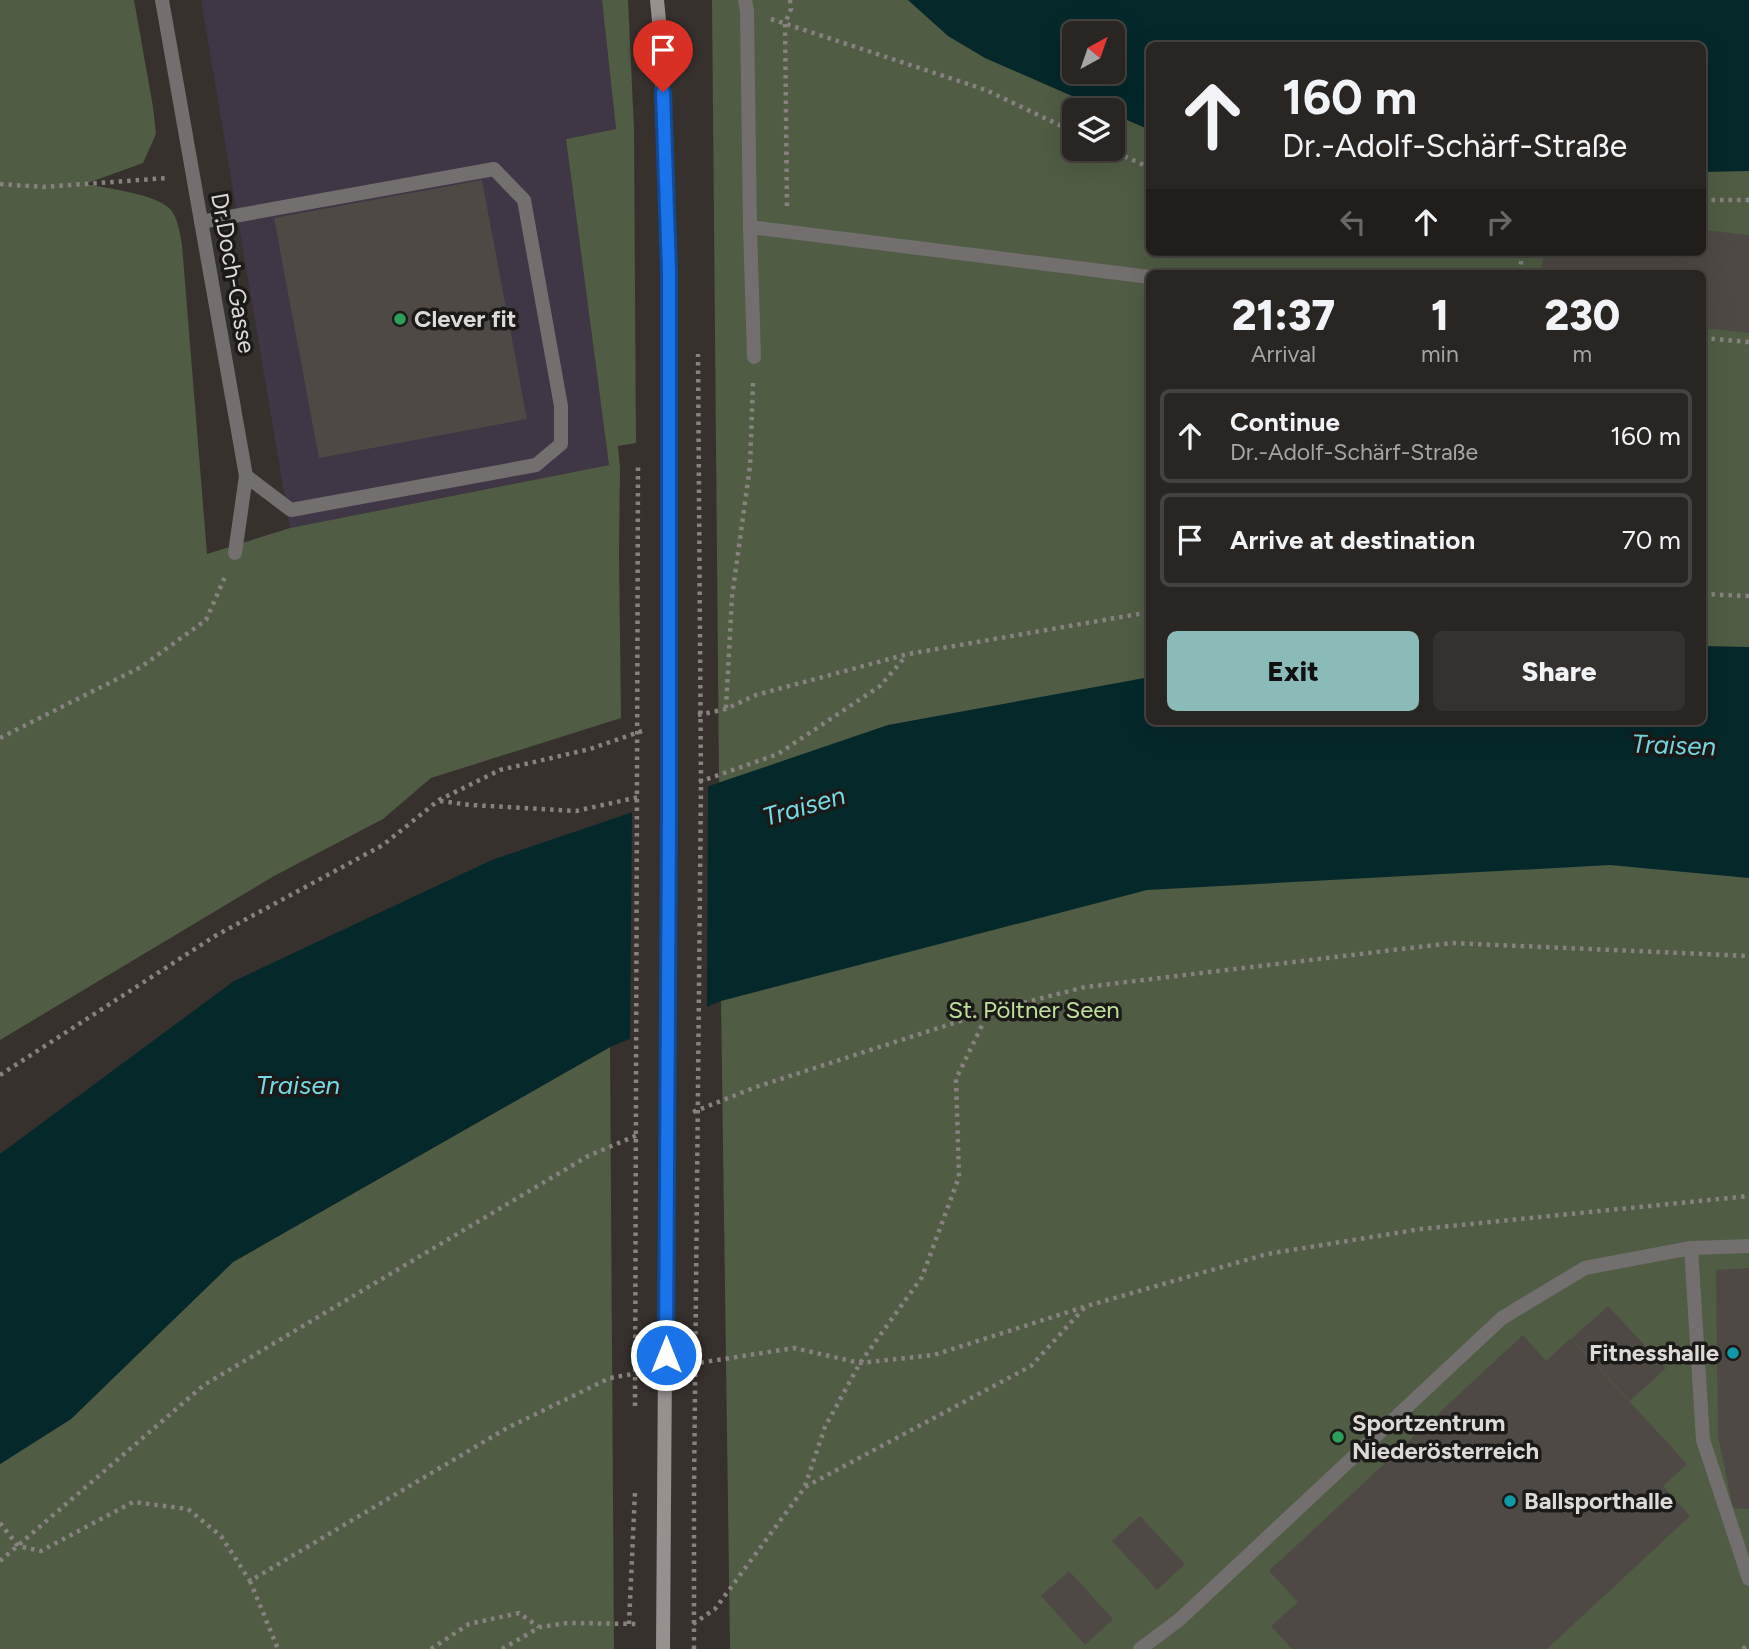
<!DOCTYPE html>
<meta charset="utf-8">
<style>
:root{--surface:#292522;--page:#35312f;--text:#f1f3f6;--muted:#a5a5a5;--line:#454240;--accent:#8bbbb9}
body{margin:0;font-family:Figtree,sans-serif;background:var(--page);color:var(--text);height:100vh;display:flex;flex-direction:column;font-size:26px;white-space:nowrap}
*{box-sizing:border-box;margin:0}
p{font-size:23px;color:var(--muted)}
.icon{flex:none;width:38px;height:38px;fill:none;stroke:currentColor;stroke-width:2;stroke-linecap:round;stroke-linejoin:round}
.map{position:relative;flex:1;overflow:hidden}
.details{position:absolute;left:1146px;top:270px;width:560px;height:455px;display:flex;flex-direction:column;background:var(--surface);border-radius:10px;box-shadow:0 7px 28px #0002,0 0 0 2px var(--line)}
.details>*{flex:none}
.banner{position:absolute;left:1146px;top:42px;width:560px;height:214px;border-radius:10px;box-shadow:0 7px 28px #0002,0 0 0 2px var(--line);background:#292522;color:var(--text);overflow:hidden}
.needle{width:46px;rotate:40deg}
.controls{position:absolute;left:1062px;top:21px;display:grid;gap:14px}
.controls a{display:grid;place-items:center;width:63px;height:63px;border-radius:10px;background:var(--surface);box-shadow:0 7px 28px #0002,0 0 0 2px var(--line);font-size:35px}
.pin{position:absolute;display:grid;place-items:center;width:60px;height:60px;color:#fff;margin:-72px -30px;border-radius:50% 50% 50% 0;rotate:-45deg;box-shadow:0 0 7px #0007}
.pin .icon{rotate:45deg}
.me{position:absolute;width:77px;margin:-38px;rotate:0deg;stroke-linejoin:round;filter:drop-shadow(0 0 5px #0008)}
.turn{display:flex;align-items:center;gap:24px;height:147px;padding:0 21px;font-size:32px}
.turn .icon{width:91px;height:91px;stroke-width:2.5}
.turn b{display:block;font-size:49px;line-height:60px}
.lanes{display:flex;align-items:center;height:66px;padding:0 21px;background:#0003;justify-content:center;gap:35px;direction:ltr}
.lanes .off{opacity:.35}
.eta{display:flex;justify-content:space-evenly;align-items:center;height:119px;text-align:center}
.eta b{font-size:42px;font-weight:800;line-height:49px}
.cta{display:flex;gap:14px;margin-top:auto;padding:14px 21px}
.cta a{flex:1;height:80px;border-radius:10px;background:var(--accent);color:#111;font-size:28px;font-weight:800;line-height:80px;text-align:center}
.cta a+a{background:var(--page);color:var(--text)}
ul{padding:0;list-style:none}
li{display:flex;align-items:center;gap:21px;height:94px;margin:0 14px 10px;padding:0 7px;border:4px solid var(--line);border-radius:10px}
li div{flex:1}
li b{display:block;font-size:26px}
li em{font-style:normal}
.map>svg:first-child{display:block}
.commercial{fill:#3f3646}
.green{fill:#505c44;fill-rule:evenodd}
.water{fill:#05282b;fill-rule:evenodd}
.pier{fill:#37312e}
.building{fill:#4f4945}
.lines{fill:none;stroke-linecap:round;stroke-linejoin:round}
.path{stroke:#878280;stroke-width:4.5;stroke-dasharray:3.5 5;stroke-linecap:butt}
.lane{stroke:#726f6e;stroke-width:14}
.street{stroke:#726f6e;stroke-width:14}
.secondary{stroke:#96908f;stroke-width:14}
.route-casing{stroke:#114b97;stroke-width:18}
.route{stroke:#1a73e8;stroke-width:12}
.leisure-dot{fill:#2e9e5b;stroke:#1c1a18;stroke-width:2.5}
.culture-dot{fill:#0f9aa8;stroke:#1c1a18;stroke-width:2.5}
.labels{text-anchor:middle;stroke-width:7;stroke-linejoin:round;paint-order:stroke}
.street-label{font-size:24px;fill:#ddd9d7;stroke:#1c1a18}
.poi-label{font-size:24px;font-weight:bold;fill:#ddd9d7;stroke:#1c1a18;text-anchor:start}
.park-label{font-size:24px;fill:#bfe09d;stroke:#1c1a18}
.water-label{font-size:26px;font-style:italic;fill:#75dae3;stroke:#1c1a18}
</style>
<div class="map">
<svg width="1749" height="1649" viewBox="0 0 1749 1649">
<rect width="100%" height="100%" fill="#37312e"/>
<!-- commercial -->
<path class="commercial" d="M 201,0 L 602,0 L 616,129 L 566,139 L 609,465 L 290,528 Z"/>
<!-- green -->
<g class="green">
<path d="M 0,0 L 134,0 L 153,107 L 156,134 L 143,163 L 85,184 C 106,188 156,194 170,209 C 178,217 180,234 182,245 L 207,554 L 290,528 L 609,465 L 566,139 L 616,129 L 602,0 L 628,0 L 634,129 L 636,443 L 618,446 L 620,468 L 619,554 L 621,718 L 431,778 L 383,819 L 274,876 L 0,1040 Z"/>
<path d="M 712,0 L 1749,0 L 1749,1649 L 730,1649 L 721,1001 ZM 1074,33 L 1113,33 L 1113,72 L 1074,72 ZM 1150,46 L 1703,46 L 1703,252 L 1150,252 ZM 1074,110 L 1113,110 L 1113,149 L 1074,149 ZM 1150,273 L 1703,273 L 1703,721 L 1150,721 Z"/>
<path d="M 610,1047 L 614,1649 L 0,1649 L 0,1464 L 71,1419 L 233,1262 Z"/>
</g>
<!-- water -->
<g class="water">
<path d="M 908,0 L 1749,0 L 1749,171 L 1703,172 L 1703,46 L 1150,46 L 1150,130 L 1113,114 L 1113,110 L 1104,110 L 985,58 L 948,36 ZM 1074,33 L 1113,33 L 1113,72 L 1074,72 Z"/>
<path d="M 1703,646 L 1749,647 L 1749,878 L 1610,865 L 1147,890 L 721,1001 L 610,1047 L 233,1262 L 71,1419 L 0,1464 L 0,1154 L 234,981 L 492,860 L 888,725 L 1150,677 L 1150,721 L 1703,721 Z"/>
</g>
<!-- pier -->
<path class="pier" d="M 708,783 L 707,1010 L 630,1043 L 632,809 Z"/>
<!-- building -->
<g class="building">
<path d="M 482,180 L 527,419 L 319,458 L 274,218 Z"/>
<path d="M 1703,230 L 1749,235 L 1749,333 L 1703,328 L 1703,273 L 1541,273 L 1543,256 L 1533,255 L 1533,252 L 1703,252 Z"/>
<path d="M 1749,1268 L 1749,1509 L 1733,1508 L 1718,1436 L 1716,1270 Z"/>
<path d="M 1608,1306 L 1666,1368 L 1630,1401 L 1572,1338 Z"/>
<path d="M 1523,1335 L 1546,1361 L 1571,1338 L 1687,1464 L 1663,1486 L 1690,1516 L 1547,1649 L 1292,1649 L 1271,1626 L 1298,1602 L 1269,1571 Z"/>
<path d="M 1140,1516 L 1185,1564 L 1157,1590 L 1112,1541 Z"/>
<path d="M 1069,1571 L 1113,1619 L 1085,1645 L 1041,1596 Z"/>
</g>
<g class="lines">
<!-- path -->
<g class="path">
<path d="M 771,19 L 986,90 L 1074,132"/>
<path d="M 1109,149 L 1150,168"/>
<path d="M 0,184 L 43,187 L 168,178"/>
<path d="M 1703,200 L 1749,200"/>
<path d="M 787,206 L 785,23 L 791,9 L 790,0"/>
<path d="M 1520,273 L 1522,252"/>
<path d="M 1703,338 L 1749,342"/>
<path d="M 1703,594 L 1749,596"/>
<path d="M 726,708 L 732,597 L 750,466 L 753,383"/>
<path d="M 698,715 L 726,709 L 756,695 L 908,654 L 1150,612"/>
<path d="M 0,738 L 141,667 L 206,620 L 225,577"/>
<path d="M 699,782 L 778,754 L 880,686 L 906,656"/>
<path d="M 440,801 L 471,805 L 576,811 L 639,797"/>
<path d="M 0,1075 L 215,936 L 383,845 L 439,800 L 500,770 L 590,749 L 642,731"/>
<path d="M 693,1112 L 756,1087 L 988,1012 L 1085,987 L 1452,943 L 1749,956"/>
<path d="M 692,1364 L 794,1348 L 860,1363 L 934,1355 L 1087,1306 L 1267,1254 L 1421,1229 L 1749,1196"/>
<path d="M 635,1406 L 638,466"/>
<path d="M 805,1486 L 825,1427 L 860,1363 L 922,1277 L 959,1177 L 956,1079 L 988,1013"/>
<path d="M 0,1523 L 18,1546 L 41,1551 L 133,1502 L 188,1509 L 221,1536 L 250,1581 L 507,1428 L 610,1378 L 638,1373"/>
<path d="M 0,1561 L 204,1385 L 588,1156 L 640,1134"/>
<path d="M 250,1581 L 278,1649"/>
<path d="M 629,1624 L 635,1492"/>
<path d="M 693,1624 L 715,1609 L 805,1487 L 1031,1366 L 1086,1306"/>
<path d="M 431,1649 L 469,1624 L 519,1613 L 539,1627"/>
<path d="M 502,1649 L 540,1627 L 567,1623 L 638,1624"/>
<path d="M 694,1649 L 694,1493 L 701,782 L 698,354"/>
<path d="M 1743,1649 L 1749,1644"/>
</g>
<!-- lane -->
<g class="lane">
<path d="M 745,0 L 747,11 L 750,227 L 754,357"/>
<path d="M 201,222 L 494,169 L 524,200 L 561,406 L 561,444 L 536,465 L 291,510 L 246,476"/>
<path d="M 750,227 L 1150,277"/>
<path d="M 1691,1248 L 1703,1440 L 1749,1579"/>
<path d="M 1140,1649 L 1179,1620 L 1502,1318 L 1585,1268 L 1691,1248 L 1749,1246"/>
</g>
<!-- street -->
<path class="street" d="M 162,0 L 246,476 L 235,553"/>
<!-- secondary -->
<path class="secondary" d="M 657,0 L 661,41 L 669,271 L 669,790 L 663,1649"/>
</g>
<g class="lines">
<defs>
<path id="route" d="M 663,92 L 669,271 L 669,817 L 666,1355"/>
</defs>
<!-- route casing -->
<use href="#route" class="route-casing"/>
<!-- route -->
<use href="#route" class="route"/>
</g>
<!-- markers -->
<g class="leisure-dot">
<circle cx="400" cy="319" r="7"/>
<circle cx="1338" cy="1437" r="7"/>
</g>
<g class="culture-dot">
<circle cx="1733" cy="1353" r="7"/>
<circle cx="1510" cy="1501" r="7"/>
</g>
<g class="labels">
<!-- street labels -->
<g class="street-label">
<text transform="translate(233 273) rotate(80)" y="8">Dr.Doch-Gasse</text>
</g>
<!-- poi labels -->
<g class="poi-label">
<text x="414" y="327">Clever fit</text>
<text x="1719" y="1361" text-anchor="end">Fitnesshalle</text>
<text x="1352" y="1431">Sportzentrum<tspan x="1352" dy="28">Niederösterreich</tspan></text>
<text x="1524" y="1509">Ballsporthalle</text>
</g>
<!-- park labels -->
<g class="park-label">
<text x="1034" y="1018">St. Pöltner Seen</text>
</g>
<!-- water labels -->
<g class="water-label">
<text transform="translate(1674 745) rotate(2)" y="9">Traisen</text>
<text transform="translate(804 806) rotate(-16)" y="9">Traisen</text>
<text x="298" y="1094">Traisen</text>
</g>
</g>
</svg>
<div class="controls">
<a><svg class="needle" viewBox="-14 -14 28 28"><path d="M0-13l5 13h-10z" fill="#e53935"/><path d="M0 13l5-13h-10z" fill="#a5a5a5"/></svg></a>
<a><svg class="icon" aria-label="layers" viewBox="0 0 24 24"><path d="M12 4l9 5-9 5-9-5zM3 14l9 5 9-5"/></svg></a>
</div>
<div class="pin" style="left:663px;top:92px;background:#d93025"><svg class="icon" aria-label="arrive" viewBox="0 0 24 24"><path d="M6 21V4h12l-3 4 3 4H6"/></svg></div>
<svg class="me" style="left:666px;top:1355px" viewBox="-20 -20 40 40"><circle r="17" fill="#1a73e8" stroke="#fff" stroke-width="3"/><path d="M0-11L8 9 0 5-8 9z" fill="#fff"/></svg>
<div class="banner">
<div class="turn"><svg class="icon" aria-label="ahead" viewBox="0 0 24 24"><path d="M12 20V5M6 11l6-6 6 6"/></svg><div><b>160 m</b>Dr.-Adolf-Schärf-Straße</div></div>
<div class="lanes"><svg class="icon off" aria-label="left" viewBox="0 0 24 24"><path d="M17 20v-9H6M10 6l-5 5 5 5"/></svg><svg class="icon" aria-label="ahead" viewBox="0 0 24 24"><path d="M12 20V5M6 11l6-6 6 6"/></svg><svg class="icon off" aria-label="right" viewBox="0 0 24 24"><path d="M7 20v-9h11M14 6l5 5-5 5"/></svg></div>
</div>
<section class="details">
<div class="eta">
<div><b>21:37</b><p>Arrival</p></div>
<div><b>1</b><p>min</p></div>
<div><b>230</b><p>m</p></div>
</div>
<ul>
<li><svg class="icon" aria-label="ahead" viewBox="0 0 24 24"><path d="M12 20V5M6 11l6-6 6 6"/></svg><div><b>Continue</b><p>Dr.-Adolf-Schärf-Straße</p></div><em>160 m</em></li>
<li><svg class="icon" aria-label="arrive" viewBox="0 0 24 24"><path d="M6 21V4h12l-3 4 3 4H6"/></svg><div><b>Arrive at destination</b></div><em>70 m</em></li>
</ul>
<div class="cta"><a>Exit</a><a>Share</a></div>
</section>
</div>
